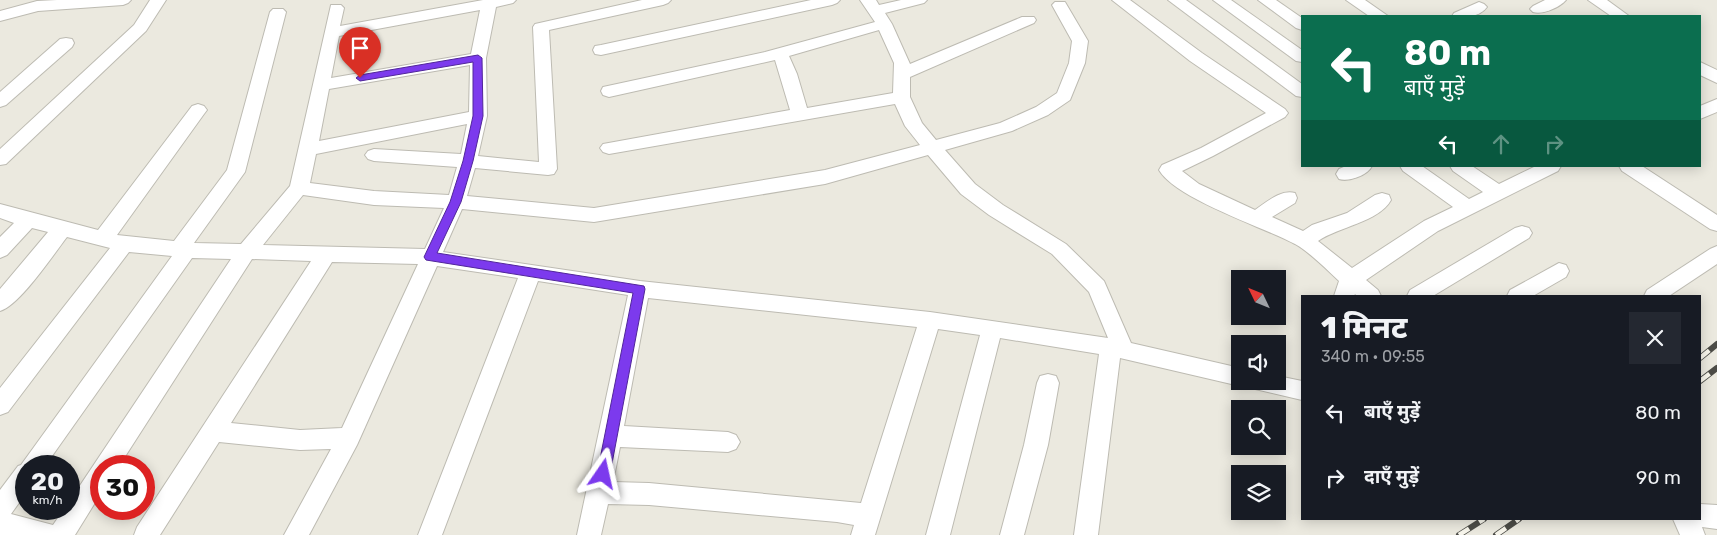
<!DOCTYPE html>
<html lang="hi">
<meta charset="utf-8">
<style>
:root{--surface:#171b24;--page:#242831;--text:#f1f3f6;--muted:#9ea1a6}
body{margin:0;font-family:Rubik,"Noto Sans Devanagari",sans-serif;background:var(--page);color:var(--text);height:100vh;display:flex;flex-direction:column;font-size:19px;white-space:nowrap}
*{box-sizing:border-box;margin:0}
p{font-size:16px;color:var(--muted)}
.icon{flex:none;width:28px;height:28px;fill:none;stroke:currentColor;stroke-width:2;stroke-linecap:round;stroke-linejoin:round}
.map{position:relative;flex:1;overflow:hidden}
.side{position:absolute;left:1301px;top:295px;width:400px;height:225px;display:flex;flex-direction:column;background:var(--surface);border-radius:0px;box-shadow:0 2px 12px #0003}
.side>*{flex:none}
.banner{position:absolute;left:1301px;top:15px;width:400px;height:152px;border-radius:0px;box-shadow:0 2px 12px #0003;background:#0b6e4f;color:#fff;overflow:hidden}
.needle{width:32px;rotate:313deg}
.controls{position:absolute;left:1231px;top:270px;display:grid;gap:10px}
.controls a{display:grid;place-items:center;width:55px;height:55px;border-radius:0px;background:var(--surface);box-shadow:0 2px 12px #0003;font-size:25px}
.speed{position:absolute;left:15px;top:455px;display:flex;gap:10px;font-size:25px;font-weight:700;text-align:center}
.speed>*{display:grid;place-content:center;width:65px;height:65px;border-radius:50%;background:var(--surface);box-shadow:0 2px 12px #0003;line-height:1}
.speed small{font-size:12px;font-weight:400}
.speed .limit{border:8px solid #d22;background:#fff;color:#111}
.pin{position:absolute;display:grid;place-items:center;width:42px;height:42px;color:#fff;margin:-51px -21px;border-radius:50% 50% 50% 0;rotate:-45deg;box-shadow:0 0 5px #0007}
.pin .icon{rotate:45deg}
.me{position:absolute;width:55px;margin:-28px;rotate:11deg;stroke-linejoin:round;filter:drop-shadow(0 0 4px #0008)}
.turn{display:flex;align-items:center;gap:18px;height:105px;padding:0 20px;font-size:22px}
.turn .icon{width:65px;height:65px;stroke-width:2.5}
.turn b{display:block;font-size:35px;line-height:42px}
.lanes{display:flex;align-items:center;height:48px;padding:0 20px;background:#0003;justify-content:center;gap:25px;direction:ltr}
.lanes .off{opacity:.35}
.round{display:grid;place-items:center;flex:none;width:52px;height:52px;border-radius:0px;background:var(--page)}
.summary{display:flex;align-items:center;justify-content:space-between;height:85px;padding:0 20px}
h1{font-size:30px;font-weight:800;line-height:38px}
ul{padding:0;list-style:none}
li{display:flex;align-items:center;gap:15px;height:65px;padding:0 20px}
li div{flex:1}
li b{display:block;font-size:19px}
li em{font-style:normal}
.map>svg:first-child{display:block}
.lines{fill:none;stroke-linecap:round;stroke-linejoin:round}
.minor-casing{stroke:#bdbbb2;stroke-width:2}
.minor{fill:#fff;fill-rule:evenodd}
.rail-casing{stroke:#4c4c47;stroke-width:6}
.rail{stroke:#f8f6ec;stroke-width:4.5;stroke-dasharray:12;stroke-linecap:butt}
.route{fill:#7c3aed;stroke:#51269a}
</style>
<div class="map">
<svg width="1717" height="535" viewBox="0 0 1717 535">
<rect width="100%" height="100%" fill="#ebe9df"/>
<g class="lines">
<defs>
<g id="minor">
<path d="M 57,0 L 131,0 L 128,3 L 123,5 L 38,11 L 0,21 L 0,11 L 37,1 Z"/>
<path d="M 150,0 L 166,0 L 146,31 L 6,164 L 0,165 L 0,149 L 134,25 Z"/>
<path d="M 483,0 L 516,0 L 513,3 L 496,7 L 486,58 L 487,116 L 478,156 L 539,162 L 533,27 L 535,24 L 642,0 L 671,0 L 668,3 L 663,5 L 549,30 L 557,169 L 554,174 L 548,175 L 475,168 L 467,196 L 594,208 L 825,170 L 920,145 L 905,126 L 895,104 L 609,154 L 603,152 L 600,148 L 603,144 L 790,110 L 775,60 L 609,97 L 603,95 L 601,91 L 603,87 L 765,52 L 875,22 L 860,0 L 876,0 L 879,5 L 901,0 L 927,0 L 924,3 L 885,13 L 892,24 L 910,64 L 1022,17 L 1034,17 L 1036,20 L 1034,23 L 910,77 L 910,97 L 922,123 L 936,140 L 1000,123 L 1036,107 L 1057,93 L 1069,63 L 1072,41 L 1052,5 L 1055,2 L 1065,2 L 1088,41 L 1085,63 L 1070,100 L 1048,115 L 1012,131 L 945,150 L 975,184 L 1003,205 L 1066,244 L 1104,281 L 1131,343 L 1240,368 L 1240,381 L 1278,381 L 1278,376 L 1302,381 L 1302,400 L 1251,388 L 1249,382 L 1240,386 L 1120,358 L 1098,535 L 1074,535 L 1099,354 L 1000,338 L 950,535 L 926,535 L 980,335 L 938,329 L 875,535 L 851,535 L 854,525 L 837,522 L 649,505 L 608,504 L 601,535 L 577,535 L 628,295 L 538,281 L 442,535 L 418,535 L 518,278 L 437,266 L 357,445 L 309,535 L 284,535 L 331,449 L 300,450 L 219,442 L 160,535 L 134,535 L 137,527 L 311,261 L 252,259 L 119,466 L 101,466 L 101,493 L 75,535 L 0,535 L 0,490 L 18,466 L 21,465 L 172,256 L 129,252 L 8,412 L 0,415 L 0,388 L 110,248 L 67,237 C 53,255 20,305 0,311 L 0,289 L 48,232 L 32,228 L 7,255 L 0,258 L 0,237 L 14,223 L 0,218 L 0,204 L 98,230 L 192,106 L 198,104 L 204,106 L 207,110 L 204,114 L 117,235 L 174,241 L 227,170 L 270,12 L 273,9 L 283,9 L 286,12 L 245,172 L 194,243 L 241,244 L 290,186 L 331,5 L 341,5 L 344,8 L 340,26 ZM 480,10 L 471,54 L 331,78 L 339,36 ZM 879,30 L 894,63 L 893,93 L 807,108 L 797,74 L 789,56 ZM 470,65 L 469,112 L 319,141 L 329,89 ZM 467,124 L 461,154 L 374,149 L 368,151 L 365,155 L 368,159 L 374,161 L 457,167 L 449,195 L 374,191 L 310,183 L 316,154 ZM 928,155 L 961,194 L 989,215 L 1052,254 L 1089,292 L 1108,338 L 930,312 L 640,281 L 443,252 L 462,209 L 594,222 L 825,184 ZM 303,195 L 374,205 L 444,208 L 425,249 L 263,245 ZM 192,258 L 231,259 L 69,502 L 69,509 L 64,509 L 53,525 L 11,514 L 26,493 L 26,466 L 45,466 ZM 332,262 L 418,264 L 342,428 L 300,430 L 231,423 ZM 648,298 L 917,327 L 861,503 L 649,483 L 613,482 L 620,447 L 728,452 L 736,449 L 740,442 L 736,435 L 728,432 L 624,426 Z"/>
<path d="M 811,0 L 840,0 L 837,3 L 832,5 L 601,55 L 595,54 L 593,50 L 595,46 L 601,45 Z"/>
<path d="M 1112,0 L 1130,0 L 1202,53 L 1285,109 L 1288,113 L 1285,117 L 1213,156 L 1182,171 L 1199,184 L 1255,210 C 1267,202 1281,189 1295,193 L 1297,198 L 1295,203 L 1272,217 L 1303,231 L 1312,225 L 1347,213 L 1375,195 L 1382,193 L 1389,195 L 1391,200 C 1379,222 1338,227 1318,241 L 1352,268 L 1424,221 L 1453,207 L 1403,171 L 1400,166 L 1422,166 L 1469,199 L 1483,192 L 1453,171 L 1450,166 L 1472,166 L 1499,184 L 1536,166 L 1561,166 L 1558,171 L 1438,231 L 1366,280 L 1378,290 L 1381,296 L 1357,296 L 1355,294 L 1354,296 L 1334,296 L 1339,281 C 1326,269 1311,253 1295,244 C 1263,227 1176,199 1159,170 L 1162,165 L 1201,148 L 1266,113 L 1190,61 Z"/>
<path d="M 1168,0 L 1186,0 L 1302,84 L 1302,97 L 1296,96 Z"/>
<path d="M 1213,0 L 1231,0 L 1302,50 L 1302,62 L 1296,61 Z"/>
<path d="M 1258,0 L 1276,0 L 1302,18 L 1302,30 L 1296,28 Z"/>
<path d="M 1346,0 L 1365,0 L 1388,16 L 1369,16 Z"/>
<path d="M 1545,0 L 1566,0 C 1559,8 1542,15 1533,12 L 1530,9 L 1533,6 Z"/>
<path d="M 1588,0 L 1607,0 L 1629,16 L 1611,16 Z"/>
<path d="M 1479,2 L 1484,4 L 1487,7 C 1479,18 1464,17 1452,16 L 1454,13 Z"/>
<path d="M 66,38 L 72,39 L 74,43 L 72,47 L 6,105 L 0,107 L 0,92 L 60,39 Z"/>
<path d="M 1700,62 L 1717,70 L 1717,83 L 1700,75 Z"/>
<path d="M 1717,99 L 1717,112 L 1700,119 L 1700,106 Z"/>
<path d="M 1346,166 L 1372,166 C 1367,176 1348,182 1339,179 L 1336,174 L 1339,169 Z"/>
<path d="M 1619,166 L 1642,166 L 1717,215 L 1717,231 L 1710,229 L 1622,171 Z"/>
<path d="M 1522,226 L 1529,228 L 1532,233 L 1529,238 L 1433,296 L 1407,296 L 1410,290 L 1515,228 Z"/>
<path d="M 1717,246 L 1717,264 L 1669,296 L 1644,296 L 1647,290 L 1710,249 Z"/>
<path d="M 1559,263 L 1566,265 L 1569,271 L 1566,277 L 1533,296 L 1507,296 L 1510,290 Z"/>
<path d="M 1048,374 L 1056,376 L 1059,383 L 1048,445 L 1024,535 L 1000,535 L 1024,445 L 1037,383 L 1040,376 Z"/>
<path d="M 1700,504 L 1717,505 L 1717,529 L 1702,527 L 1705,535 L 1680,535 L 1673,519 L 1700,519 Z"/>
</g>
</defs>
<!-- minor casing -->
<use href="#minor" class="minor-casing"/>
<!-- minor -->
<use href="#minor" class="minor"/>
<defs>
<g id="rail">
<path d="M 1700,358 L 1717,344"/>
<path d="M 1700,381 L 1717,368"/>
<path d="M 1459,535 L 1484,519"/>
<path d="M 1496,535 L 1519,519"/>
</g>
</defs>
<!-- rail casing -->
<use href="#rail" class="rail-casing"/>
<!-- rail -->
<use href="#rail" class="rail"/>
</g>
<!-- route -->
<path class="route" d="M 478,55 L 482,58 L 483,116 L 473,161 L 461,202 L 437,253 L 644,286 L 645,289 L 610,474 L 608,478 L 603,480 L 599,478 L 597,474 L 633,293 L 426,260 L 424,257 L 450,202 L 463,161 L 473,116 L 473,62 L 360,81 L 356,78 L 360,75 Z"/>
</svg>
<div class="controls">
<a><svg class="needle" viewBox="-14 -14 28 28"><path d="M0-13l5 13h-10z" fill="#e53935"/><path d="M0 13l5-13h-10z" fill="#9ea1a6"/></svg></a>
<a><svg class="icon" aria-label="sound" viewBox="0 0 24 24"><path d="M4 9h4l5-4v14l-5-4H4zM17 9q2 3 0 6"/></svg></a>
<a><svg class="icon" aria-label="search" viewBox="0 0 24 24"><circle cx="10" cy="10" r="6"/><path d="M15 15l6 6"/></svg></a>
<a><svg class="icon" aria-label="layers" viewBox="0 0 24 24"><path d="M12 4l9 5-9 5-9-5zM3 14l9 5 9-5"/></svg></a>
</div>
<div class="speed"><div>20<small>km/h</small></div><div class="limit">30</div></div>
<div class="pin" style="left:360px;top:78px;background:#d93025"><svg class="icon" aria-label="arrive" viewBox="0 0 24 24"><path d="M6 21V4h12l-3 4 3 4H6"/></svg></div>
<svg class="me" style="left:603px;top:474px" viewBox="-20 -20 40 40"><path d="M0-17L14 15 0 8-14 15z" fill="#7c3aed" stroke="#fff" stroke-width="4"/></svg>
<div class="banner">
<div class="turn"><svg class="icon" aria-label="left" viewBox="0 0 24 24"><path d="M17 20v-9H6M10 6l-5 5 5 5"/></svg><div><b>80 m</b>बाएँ मुड़ें</div></div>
<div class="lanes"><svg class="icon" aria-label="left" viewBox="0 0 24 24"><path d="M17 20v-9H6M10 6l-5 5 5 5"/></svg><svg class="icon off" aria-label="ahead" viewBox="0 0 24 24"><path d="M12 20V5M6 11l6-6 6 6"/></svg><svg class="icon off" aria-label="right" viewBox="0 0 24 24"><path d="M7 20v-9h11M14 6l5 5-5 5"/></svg></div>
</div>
<section class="side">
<div class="summary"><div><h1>1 मिनट</h1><p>340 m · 09:55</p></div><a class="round"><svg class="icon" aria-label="close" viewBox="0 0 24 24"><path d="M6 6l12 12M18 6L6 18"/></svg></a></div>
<ul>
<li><svg class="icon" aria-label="left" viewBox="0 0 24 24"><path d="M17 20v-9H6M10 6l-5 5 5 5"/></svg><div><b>बाएँ मुड़ें</b></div><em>80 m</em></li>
<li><svg class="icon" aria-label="right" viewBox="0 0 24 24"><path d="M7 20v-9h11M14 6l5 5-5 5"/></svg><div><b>दाएँ मुड़ें</b></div><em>90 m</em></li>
</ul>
</section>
</div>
